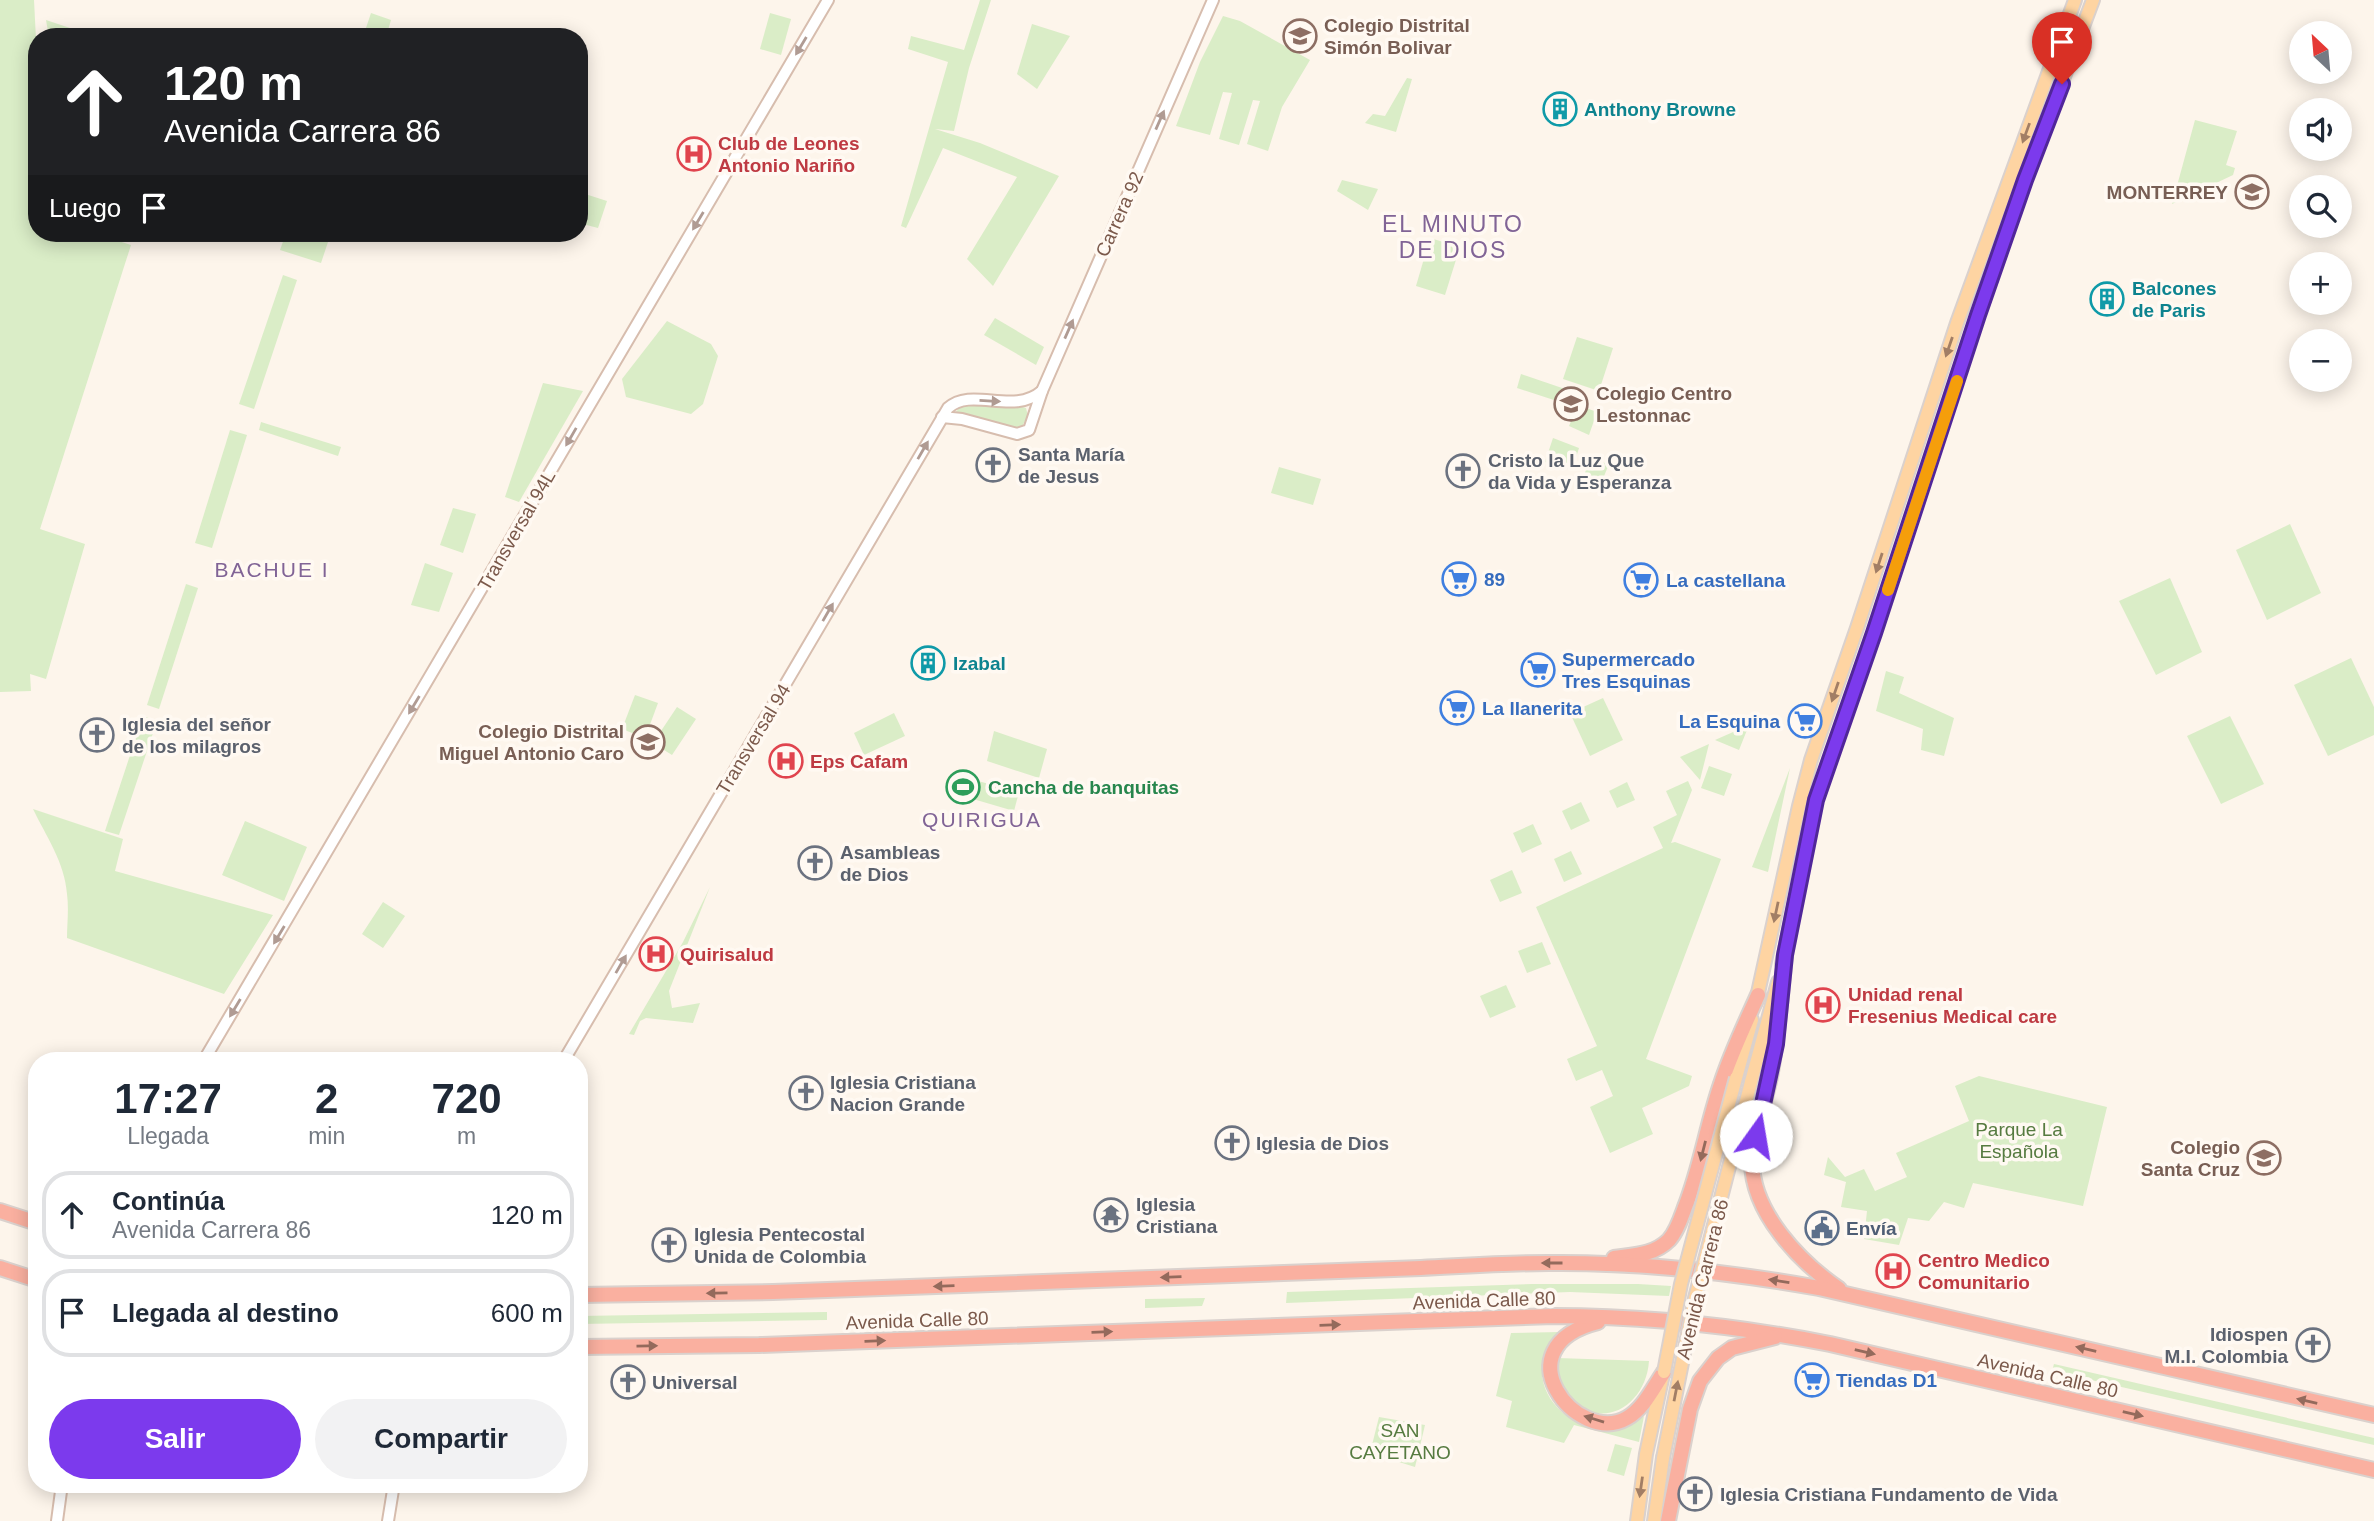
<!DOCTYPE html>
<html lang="es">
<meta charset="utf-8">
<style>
:root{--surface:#fff;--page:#f2f2f3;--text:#1f2937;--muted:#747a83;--line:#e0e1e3;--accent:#7c3aed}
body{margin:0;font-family:Helvetica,sans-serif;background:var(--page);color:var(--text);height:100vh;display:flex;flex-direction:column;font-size:26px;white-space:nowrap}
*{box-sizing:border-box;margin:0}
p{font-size:23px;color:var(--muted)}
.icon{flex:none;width:38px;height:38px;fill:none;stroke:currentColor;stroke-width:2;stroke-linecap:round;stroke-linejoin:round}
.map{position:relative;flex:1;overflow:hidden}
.details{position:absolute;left:28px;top:1052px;width:560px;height:441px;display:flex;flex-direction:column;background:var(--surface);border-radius:28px;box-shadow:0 4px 18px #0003}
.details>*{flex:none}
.banner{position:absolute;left:28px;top:28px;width:560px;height:214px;border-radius:28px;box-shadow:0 4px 18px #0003;background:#202124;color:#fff;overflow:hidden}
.needle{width:46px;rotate:334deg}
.buttons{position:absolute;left:2289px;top:21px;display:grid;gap:14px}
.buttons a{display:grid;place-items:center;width:63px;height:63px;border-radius:50%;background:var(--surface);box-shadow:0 4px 18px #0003;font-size:35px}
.pin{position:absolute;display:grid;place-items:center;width:60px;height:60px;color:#fff;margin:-72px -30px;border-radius:50% 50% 50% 0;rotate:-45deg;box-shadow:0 0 7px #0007}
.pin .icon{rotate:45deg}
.me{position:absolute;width:77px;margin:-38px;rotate:13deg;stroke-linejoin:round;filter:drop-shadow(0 0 5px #0008)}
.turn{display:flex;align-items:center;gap:24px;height:147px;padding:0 21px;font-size:32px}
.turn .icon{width:91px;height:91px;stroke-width:2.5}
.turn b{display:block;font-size:49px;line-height:60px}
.then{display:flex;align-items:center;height:66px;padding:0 21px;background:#0003;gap:14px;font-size:26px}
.eta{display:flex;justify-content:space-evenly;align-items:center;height:119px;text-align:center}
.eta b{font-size:42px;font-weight:700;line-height:49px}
.cta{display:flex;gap:14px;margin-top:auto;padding:14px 21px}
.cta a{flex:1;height:80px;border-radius:42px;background:var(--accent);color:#fff;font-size:28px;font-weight:700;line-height:80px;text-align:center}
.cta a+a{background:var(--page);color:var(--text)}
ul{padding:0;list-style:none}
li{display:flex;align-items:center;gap:21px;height:88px;margin:0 14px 10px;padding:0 7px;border:4px solid var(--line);border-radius:28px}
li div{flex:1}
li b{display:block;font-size:26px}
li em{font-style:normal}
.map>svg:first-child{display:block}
.green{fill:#daedc7}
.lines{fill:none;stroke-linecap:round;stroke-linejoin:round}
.secondary-casing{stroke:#d7bdae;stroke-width:14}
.primary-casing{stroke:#dad1cd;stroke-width:16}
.highway-casing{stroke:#dad1cd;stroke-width:18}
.secondary{stroke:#fff;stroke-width:10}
.primary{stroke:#fed4a2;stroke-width:12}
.highway{stroke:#fab0a0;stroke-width:14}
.primary-bridge-casing{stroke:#dad1cd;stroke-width:16;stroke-linecap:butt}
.primary-bridge{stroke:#fed4a2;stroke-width:12}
.oneway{fill:#b09b93}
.oneway2{fill:#a27e65}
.oneway3{fill:#946a5c}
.route-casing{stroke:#51269a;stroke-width:18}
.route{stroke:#7c3aed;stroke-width:12}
.slow{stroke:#f59e0b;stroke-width:12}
.labels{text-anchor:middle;stroke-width:7;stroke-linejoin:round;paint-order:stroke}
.education-label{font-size:19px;font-weight:bold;fill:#785e54;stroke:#fff9f2;text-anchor:end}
.culture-label{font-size:19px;font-weight:bold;fill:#0d838f;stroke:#fff9f2;text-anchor:start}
.health-label{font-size:19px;font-weight:bold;fill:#be3a42;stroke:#fff9f2;text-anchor:start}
.street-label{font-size:19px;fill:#7b594b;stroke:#fff9f2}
.worship-label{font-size:19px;font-weight:bold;fill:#5b616d;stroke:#fff9f2;text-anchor:start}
.shop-label{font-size:19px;font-weight:bold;fill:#366cbe;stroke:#fff9f2;text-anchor:start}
.leisure-label{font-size:19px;font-weight:bold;fill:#27864d;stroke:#fff9f2;text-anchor:start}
.park-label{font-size:19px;fill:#567b40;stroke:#fff9f2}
.service-label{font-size:19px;font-weight:bold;fill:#4e5e75;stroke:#fff9f2;text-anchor:start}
.neighbourhood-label{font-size:21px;letter-spacing:2px;fill:#816496;stroke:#fff9f2}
.quarter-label{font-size:23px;letter-spacing:2px;fill:#816496;stroke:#fff9f2}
</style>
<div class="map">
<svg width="2374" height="1521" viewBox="0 0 2374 1521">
<rect width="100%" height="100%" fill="#fdf5eb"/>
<!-- green -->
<g class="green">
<path d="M 0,0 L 34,0 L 37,59 L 37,233 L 94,233 L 131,245 L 40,529 L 85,544 L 46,679 L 30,674 L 31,691 L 0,692 Z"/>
<path d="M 980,0 L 991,0 L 969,68 L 954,131 L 935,129 L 980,143 L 1059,176 L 993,286 L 967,259 L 1017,177 L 943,148 L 906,228 L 901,226 L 948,62 L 908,49 L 911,36 L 964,50 Z"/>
<path d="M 371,13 L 391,20 L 386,37 L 363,37 Z"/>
<path d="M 770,13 L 791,19 L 781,55 L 760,49 Z"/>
<path d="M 1223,16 L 1240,21 L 1310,60 L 1282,107 L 1268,151 L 1247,144 L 1260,101 L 1253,100 L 1239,145 L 1219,139 L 1232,93 L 1223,92 L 1210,135 L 1176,126 L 1200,62 Z"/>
<path d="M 46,20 L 97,37 L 49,37 Z"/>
<path d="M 1032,24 L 1070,36 L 1037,89 L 1017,74 Z"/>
<path d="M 1407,78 L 1412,79 L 1396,132 L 1365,123 L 1373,114 L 1385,116 Z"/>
<path d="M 2195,120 L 2237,131 L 2226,165 L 2235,168 L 2233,175 L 2172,204 Z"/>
<path d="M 1342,180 L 1378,189 L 1368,210 L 1337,191 Z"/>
<path d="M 579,192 L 607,201 L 598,228 L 579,223 Z"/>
<path d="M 286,233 L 331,233 L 321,263 L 280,250 Z"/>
<path d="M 1430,238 L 1460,247 L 1445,295 L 1416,286 Z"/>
<path d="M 283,275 L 297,280 L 254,409 L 239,404 Z"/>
<path d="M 995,318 L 1044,347 L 1036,365 L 984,335 Z"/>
<path d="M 667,321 L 711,344 L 718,356 L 703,404 L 691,414 L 626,397 L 622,379 Z"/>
<path d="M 1577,337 L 1613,348 L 1599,391 L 1563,379 Z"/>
<path d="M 1521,374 L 1565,389 L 1560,402 L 1517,388 Z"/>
<path d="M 543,383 L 583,391 L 519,502 L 505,497 Z"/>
<path d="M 972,403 L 1019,406 L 1026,408 L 1028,416 L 1021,428 L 1014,431 L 954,414 L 963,404 Z"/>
<path d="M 1578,405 L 1597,412 L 1589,435 L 1569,426 Z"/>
<path d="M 261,422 L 341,447 L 338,456 L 259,430 Z"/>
<path d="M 230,430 L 247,435 L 212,548 L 195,543 Z"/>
<path d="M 1553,438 L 1579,448 L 1572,470 L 1545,462 Z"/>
<path d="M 1589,459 L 1609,464 L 1602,481 L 1585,473 Z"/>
<path d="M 1279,467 L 1321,479 L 1313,505 L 1271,493 Z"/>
<path d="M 453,508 L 476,514 L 463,553 L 440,545 Z"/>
<path d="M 2290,524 L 2321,593 L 2267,620 L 2236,550 Z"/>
<path d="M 425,563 L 453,573 L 439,612 L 411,605 Z"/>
<path d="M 2170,578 L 2202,652 L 2156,675 L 2119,601 Z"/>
<path d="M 186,584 L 198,588 L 159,709 L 147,705 Z"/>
<path d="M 2351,658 L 2374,707 L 2374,735 L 2328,756 L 2294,685 Z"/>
<path d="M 1886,671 L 1904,677 L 1899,693 L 1954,718 L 1944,756 L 1921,750 L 1923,729 L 1876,711 Z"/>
<path d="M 635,695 L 658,703 L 645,738 L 622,729 Z"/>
<path d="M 1603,698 L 1623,740 L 1590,756 L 1570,713 Z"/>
<path d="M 677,707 L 696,719 L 672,755 L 653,743 Z"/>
<path d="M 894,713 L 905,736 L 864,755 L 854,733 Z"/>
<path d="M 143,716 L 157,721 L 119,835 L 105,831 Z"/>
<path d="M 2230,716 L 2264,784 L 2221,804 L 2187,736 Z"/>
<path d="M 1749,725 L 1739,750 L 1715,740 Z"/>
<path d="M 994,731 L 1047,749 L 1039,778 L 987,761 Z"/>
<path d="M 1709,744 L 1700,780 L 1680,757 Z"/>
<path d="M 1709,766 L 1732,774 L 1724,796 L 1701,788 Z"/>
<path d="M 1790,768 L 1768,872 L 1752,867 Z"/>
<path d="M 978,781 L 1019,792 L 1014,811 L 973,799 Z"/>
<path d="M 1688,781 L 1692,790 L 1671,843 L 1675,842 L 1721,859 L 1646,1059 L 1692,1076 L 1689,1086 L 1642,1108 L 1653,1134 L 1610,1153 L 1590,1107 L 1613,1096 L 1602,1070 L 1576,1081 L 1567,1059 L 1597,1046 L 1536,907 L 1663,848 L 1653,827 L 1677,815 L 1666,791 Z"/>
<path d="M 1627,782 L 1635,800 L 1617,808 L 1609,791 Z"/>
<path d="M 1581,802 L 1590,821 L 1571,830 L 1562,811 Z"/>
<path d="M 33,809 L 123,839 L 115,871 L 273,915 L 224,994 L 67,938 C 67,924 69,909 67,894 C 65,863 46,836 33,809 Z"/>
<path d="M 245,821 L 307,847 L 284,901 L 222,875 Z"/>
<path d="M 1533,824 L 1542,844 L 1522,853 L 1513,833 Z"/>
<path d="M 1571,851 L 1582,874 L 1564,882 L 1554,859 Z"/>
<path d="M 1512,870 L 1522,893 L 1500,902 L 1490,880 Z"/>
<path d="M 710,887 L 669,991 L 672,1008 L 700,1003 L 693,1023 L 646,1018 L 640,1021 L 634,1035 L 629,1034 L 683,942 Z"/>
<path d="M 383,902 L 405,916 L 383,948 L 362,934 Z"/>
<path d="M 1542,942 L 1551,964 L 1527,973 L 1518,951 Z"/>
<path d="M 1506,985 L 1516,1007 L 1490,1018 L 1480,996 Z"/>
<path d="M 1979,1076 L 2107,1107 L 2083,1206 L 1973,1183 L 1964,1208 L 1944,1202 L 1929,1221 L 1908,1218 L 1899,1245 L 1864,1239 L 1867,1211 L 1841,1207 L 1846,1182 L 1824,1175 L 1828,1157 L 1845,1177 L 1864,1169 L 1875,1191 L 1907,1177 L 1896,1153 L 1969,1121 L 1955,1086 Z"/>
<path d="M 1532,1284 L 1638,1284 L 1671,1286 L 1669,1296 L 1570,1292 L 1286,1303 L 1287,1292 Z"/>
<path d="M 1205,1298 L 1202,1306 L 1145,1308 L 1145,1299 Z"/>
<path d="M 827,1312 L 827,1320 L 579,1324 L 579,1316 Z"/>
<path d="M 1560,1332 C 1503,1390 1595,1460 1644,1416 L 1639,1442 L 1574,1425 L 1564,1443 L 1506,1427 L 1512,1401 L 1496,1396 L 1511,1333 Z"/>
<path d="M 1557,1358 L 1649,1361 C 1646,1407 1598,1435 1565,1393 C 1562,1389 1557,1384 1556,1380 C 1555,1373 1557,1364 1557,1358 Z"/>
<path d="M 2054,1364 L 2374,1438 L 2374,1445 L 2052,1371 Z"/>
<path d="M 1379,1417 L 1425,1425 L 1415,1467 L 1370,1453 Z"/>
<path d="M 1615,1444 L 1632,1448 L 1624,1476 L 1607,1471 Z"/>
</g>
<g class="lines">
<defs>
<g id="secondary">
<path d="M 942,417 L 962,419 L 1017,434 L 1029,430 L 1042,391 L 1213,0"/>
<path d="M 204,1060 L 828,0"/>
<path d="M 564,1060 L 948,408 C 972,386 1013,416 1042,391"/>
<path d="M 57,1521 L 62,1484"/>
<path d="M 388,1521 L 394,1484"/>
</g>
<g id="primary">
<path d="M 1782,964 L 1816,800 L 1874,633 L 1978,315 L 2025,180 L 2093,0"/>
<path d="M 1756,1002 L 1799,806 L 1811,760 L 1857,628 L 1957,323 L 2075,0"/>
<path d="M 1736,1078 L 1752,1020"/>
<path d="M 1751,1082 L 1778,982"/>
<path d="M 1637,1521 L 1646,1454 L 1662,1379"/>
<path d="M 1654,1521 L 1663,1458"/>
</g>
<g id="highway">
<path d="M 1785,955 C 1781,994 1778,1033 1771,1072 C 1766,1101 1753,1131 1752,1160 C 1751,1212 1800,1262 1839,1289"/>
<path d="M 0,1211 L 37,1223"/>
<path d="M 1614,1258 C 1634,1255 1654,1255 1669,1240 C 1677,1231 1681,1218 1685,1207 C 1701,1167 1707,1124 1721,1084 C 1731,1053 1745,1024 1758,995"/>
<path d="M 0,1268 L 37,1280"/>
<path d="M 579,1295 L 773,1292 L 1421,1268 C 1464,1266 1506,1263 1549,1263 C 1639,1262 1730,1272 1819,1288 L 2374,1415"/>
<path d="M 1598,1322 C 1499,1347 1577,1447 1627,1418 C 1644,1408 1653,1388 1664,1372"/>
<path d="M 579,1347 L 759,1345 L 1554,1316 C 1647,1316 1738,1326 1830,1344 L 2374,1470"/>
<path d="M 1668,1521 L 1690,1409 L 1700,1381 L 1718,1358 L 1732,1348 L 1775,1337"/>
</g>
</defs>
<!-- secondary casing -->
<use href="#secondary" class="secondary-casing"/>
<!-- primary casing -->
<use href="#primary" class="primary-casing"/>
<!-- highway casing -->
<use href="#highway" class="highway-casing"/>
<!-- secondary -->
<use href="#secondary" class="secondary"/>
<!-- primary -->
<use href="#primary" class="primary"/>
<!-- highway -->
<use href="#highway" class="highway"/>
<defs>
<g id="primary-bridge">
<path d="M 1664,1372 L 1681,1284 L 1736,1078"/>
<path d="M 1663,1458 L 1695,1298 L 1751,1082"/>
</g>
</defs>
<!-- primary-bridge casing -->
<use href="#primary-bridge" class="primary-bridge-casing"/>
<!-- primary-bridge -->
<use href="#primary-bridge" class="primary-bridge"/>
</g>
<!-- one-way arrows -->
<defs><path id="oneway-solid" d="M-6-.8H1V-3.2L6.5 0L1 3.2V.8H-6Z" transform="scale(1.75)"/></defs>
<g class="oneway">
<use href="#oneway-solid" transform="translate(801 46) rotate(121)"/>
<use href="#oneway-solid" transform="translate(1160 120) rotate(-66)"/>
<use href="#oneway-solid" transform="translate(698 221) rotate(121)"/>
<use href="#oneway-solid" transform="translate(1069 329) rotate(-66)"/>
<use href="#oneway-solid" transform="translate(990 401) rotate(3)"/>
<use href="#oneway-solid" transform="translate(571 437) rotate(120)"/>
<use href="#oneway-solid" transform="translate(923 450) rotate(-60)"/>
<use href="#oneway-solid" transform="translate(828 612) rotate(-60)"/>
<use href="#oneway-solid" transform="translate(414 705) rotate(121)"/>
<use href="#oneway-solid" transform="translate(279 935) rotate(121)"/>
<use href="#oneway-solid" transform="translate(621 964) rotate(-60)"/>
<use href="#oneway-solid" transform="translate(235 1008) rotate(121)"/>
</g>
<g class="oneway2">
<use href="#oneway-solid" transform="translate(2026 133) rotate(110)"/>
<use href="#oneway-solid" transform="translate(1949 347) rotate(109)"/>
<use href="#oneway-solid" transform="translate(1879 563) rotate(108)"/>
<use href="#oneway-solid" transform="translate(1835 692) rotate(109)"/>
<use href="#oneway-solid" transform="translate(1776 912) rotate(102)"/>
<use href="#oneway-solid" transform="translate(1676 1391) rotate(-79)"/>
<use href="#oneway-solid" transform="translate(1641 1487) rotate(98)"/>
</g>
<g class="oneway3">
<use href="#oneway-solid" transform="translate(1703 1151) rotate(104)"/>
<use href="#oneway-solid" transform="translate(1552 1263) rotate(-180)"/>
<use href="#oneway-solid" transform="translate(1171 1277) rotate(178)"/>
<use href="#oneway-solid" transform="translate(1779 1281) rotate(-171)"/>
<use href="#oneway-solid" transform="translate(944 1286) rotate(178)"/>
<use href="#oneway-solid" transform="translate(717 1293) rotate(179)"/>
<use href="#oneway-solid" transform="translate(1330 1325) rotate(-2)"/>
<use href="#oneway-solid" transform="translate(1102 1332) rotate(-2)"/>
<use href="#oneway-solid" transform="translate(875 1341) rotate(-2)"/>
<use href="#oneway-solid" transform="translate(647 1346) rotate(-1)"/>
<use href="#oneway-solid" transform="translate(2086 1349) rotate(-167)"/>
<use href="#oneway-solid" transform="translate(1865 1352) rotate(13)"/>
<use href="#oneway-solid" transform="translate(2307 1401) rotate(-167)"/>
<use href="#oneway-solid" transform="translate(2133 1414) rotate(13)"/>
<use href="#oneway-solid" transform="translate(1594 1419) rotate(-163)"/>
</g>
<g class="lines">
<defs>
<path id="route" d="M 1756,1136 L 1776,1044 L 1785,955 L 1816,800 L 1874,633 L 1978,315 L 2025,180 L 2062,84"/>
</defs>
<!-- route casing -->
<use href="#route" class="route-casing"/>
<!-- route -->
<use href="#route" class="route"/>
<!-- slow -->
<path class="slow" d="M 1888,590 L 1957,381"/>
</g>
<!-- icons -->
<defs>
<symbol id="school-ring" viewBox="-11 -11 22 22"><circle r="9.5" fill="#fff9f2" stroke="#8d6e63" stroke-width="1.5"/><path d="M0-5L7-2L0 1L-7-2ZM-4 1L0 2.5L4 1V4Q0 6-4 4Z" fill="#8d6e63"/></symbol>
<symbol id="building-ring" viewBox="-11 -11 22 22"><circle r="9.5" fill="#fff9f2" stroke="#0f9aa8" stroke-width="1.5"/><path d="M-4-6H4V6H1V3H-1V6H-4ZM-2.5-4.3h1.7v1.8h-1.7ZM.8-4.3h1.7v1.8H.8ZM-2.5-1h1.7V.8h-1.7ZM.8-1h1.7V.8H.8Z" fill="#0f9aa8"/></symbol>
<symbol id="hospital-ring" viewBox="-11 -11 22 22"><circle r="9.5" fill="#fff9f2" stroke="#e0444e" stroke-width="1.5"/><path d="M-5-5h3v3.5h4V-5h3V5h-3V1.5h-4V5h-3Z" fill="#e0444e"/></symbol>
<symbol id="church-ring" viewBox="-11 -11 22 22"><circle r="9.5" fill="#fff9f2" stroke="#6b7280" stroke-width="1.5"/><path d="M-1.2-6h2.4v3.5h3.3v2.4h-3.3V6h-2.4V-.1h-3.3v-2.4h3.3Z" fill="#6b7280"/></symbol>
<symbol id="supermarket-ring" viewBox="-11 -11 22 22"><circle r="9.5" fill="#fff9f2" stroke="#3f7fe0" stroke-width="1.5"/><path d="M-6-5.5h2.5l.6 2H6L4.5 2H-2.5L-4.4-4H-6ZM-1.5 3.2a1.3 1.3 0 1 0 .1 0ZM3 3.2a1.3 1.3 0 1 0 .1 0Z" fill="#3f7fe0"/></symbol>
<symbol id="stadium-ring" viewBox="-11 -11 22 22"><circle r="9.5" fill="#fff9f2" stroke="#2e9e5b" stroke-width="1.5"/><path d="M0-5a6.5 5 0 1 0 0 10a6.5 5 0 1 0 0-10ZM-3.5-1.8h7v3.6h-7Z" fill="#2e9e5b"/></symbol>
<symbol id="temple-ring" viewBox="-11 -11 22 22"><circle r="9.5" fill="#fff9f2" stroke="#6b7280" stroke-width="1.5"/><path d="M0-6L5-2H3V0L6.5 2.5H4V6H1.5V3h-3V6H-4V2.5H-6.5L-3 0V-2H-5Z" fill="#6b7280"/></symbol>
<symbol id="civic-ring" viewBox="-11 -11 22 22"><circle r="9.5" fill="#fff9f2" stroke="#5c6f8a" stroke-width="1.5"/><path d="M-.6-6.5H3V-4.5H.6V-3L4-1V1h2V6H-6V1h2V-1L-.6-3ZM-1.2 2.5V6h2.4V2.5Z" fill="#5c6f8a"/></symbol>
</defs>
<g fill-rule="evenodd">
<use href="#school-ring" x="1281" y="17" width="38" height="38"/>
<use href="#building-ring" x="1541" y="90" width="38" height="38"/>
<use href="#hospital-ring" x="675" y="135" width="38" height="38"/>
<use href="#school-ring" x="2233" y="173" width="38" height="38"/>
<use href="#building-ring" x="2088" y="280" width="38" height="38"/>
<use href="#school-ring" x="1552" y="385" width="38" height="38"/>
<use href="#church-ring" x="974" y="446" width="38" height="38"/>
<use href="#church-ring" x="1444" y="452" width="38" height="38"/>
<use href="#supermarket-ring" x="1440" y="560" width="38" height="38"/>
<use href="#supermarket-ring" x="1622" y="561" width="38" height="38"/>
<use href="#building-ring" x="909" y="644" width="38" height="38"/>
<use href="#supermarket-ring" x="1519" y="651" width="38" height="38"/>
<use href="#supermarket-ring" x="1438" y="689" width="38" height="38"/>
<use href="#supermarket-ring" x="1786" y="702" width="38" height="38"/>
<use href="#church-ring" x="78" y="716" width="38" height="38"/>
<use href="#school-ring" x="629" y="723" width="38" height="38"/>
<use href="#hospital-ring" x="767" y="742" width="38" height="38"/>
<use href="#stadium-ring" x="944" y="768" width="38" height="38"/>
<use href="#church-ring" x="796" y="844" width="38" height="38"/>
<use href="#hospital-ring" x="637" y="935" width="38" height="38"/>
<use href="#hospital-ring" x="1804" y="986" width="38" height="38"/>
<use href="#church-ring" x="787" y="1074" width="38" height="38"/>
<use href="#church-ring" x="1213" y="1124" width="38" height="38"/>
<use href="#school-ring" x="2245" y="1139" width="38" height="38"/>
<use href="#temple-ring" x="1092" y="1196" width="38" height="38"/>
<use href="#civic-ring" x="1803" y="1209" width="38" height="38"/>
<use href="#church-ring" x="650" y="1226" width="38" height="38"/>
<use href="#hospital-ring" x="1874" y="1252" width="38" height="38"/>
<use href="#church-ring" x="2294" y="1326" width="38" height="38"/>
<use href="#supermarket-ring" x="1793" y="1361" width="38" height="38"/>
<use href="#church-ring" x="609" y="1363" width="38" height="38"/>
<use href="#church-ring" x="1676" y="1475" width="38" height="38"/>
</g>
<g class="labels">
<!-- education labels -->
<g class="education-label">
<text x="1324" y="32" text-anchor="start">Colegio Distrital<tspan x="1324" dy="22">Simón Bolivar</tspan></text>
<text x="2228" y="199">MONTERREY</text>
<text x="1596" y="400" text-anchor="start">Colegio Centro<tspan x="1596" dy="22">Lestonnac</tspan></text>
<text x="624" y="738">Colegio Distrital<tspan x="624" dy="22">Miguel Antonio Caro</tspan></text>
<text x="2240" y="1154">Colegio<tspan x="2240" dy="22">Santa Cruz</tspan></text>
</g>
<!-- culture labels -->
<g class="culture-label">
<text x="1584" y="116">Anthony Browne</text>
<text x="2132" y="295">Balcones<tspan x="2132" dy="22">de Paris</tspan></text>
<text x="953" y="670">Izabal</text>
</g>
<!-- health labels -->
<g class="health-label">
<text x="718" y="150">Club de Leones<tspan x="718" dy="22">Antonio Nariño</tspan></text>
<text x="810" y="768">Eps Cafam</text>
<text x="680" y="961">Quirisalud</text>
<text x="1848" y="1001">Unidad renal<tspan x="1848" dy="22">Fresenius Medical care</tspan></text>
<text x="1918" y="1267">Centro Medico<tspan x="1918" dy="22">Comunitario</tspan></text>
</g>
<!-- street labels -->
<g class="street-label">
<text transform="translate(1119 214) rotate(-66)" y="7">Carrera 92</text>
<text transform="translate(516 530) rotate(-60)" y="7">Transversal 94L</text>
<text transform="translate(753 739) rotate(-59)" y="7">Transversal 94</text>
<text transform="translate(1702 1279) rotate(-76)" y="7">Avenida Carrera 86</text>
<text transform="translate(1484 1300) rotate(-2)" y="7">Avenida Calle 80</text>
<text transform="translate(917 1320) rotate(-2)" y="7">Avenida Calle 80</text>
<text transform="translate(2048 1375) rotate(13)" y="7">Avenida Calle 80</text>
</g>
<!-- worship labels -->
<g class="worship-label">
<text x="1018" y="461">Santa María<tspan x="1018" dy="22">de Jesus</tspan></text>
<text x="1488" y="467">Cristo la Luz Que<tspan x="1488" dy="22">da Vida y Esperanza</tspan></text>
<text x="122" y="731">Iglesia del señor<tspan x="122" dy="22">de los milagros</tspan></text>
<text x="840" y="859">Asambleas<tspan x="840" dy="22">de Dios</tspan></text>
<text x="830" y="1089">Iglesia Cristiana<tspan x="830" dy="22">Nacion Grande</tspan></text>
<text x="1256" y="1150">Iglesia de Dios</text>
<text x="1136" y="1211">Iglesia<tspan x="1136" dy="22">Cristiana</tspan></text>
<text x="694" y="1241">Iglesia Pentecostal<tspan x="694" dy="22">Unida de Colombia</tspan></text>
<text x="2288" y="1341" text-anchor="end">Idiospen<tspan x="2288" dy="22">M.I. Colombia</tspan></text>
<text x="652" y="1389">Universal</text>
<text x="1720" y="1501">Iglesia Cristiana Fundamento de Vida</text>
</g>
<!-- shop labels -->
<g class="shop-label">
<text x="1484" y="586">89</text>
<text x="1666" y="587">La castellana</text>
<text x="1562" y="666">Supermercado<tspan x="1562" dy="22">Tres Esquinas</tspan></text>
<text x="1482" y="715">La llanerita</text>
<text x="1780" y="728" text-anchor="end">La Esquina</text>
<text x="1836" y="1387">Tiendas D1</text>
</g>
<!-- leisure labels -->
<g class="leisure-label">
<text x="988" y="794">Cancha de banquitas</text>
</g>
<!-- park labels -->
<g class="park-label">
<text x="2019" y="1136">Parque La<tspan x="2019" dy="22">Española</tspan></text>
<text x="1400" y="1437">SAN<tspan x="1400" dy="22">CAYETANO</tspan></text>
</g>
<!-- service labels -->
<g class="service-label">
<text x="1846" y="1235">Envía</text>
</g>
<!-- neighbourhood labels -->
<g class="neighbourhood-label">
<text x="272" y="577">BACHUE I</text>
<text x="982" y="827">QUIRIGUA</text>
</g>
<!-- quarter labels -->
<g class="quarter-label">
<text x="1453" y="232">EL MINUTO<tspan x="1453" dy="26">DE DIOS</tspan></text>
</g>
</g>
</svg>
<div class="buttons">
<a><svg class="needle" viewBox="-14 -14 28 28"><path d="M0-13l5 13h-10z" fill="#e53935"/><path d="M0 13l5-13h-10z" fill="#747a83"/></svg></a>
<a><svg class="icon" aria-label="sound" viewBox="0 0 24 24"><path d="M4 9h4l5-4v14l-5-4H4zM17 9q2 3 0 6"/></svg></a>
<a><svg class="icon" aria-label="search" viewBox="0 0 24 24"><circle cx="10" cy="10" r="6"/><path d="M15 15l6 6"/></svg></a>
<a>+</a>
<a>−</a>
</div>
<div class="pin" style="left:2062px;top:84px;background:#d93025"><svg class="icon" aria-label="arrive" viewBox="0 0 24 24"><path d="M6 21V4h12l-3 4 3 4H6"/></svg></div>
<svg class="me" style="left:1756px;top:1136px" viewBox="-20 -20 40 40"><circle r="19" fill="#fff"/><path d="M0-13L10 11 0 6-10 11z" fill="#7c3aed"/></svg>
<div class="banner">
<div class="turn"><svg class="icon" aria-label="ahead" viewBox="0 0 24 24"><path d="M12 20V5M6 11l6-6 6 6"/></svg><div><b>120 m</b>Avenida Carrera 86</div></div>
<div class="then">Luego<svg class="icon" aria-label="arrive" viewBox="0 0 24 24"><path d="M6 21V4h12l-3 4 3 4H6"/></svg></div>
</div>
<section class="details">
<div class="eta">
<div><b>17:27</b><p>Llegada</p></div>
<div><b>2</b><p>min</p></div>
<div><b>720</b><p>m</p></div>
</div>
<ul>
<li><svg class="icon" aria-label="ahead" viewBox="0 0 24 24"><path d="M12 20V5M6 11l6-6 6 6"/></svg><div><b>Continúa</b><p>Avenida Carrera 86</p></div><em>120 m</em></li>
<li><svg class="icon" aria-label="arrive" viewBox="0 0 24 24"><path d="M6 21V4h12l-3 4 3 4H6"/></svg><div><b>Llegada al destino</b></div><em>600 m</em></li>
</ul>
<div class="cta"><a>Salir</a><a>Compartir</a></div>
</section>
</div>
